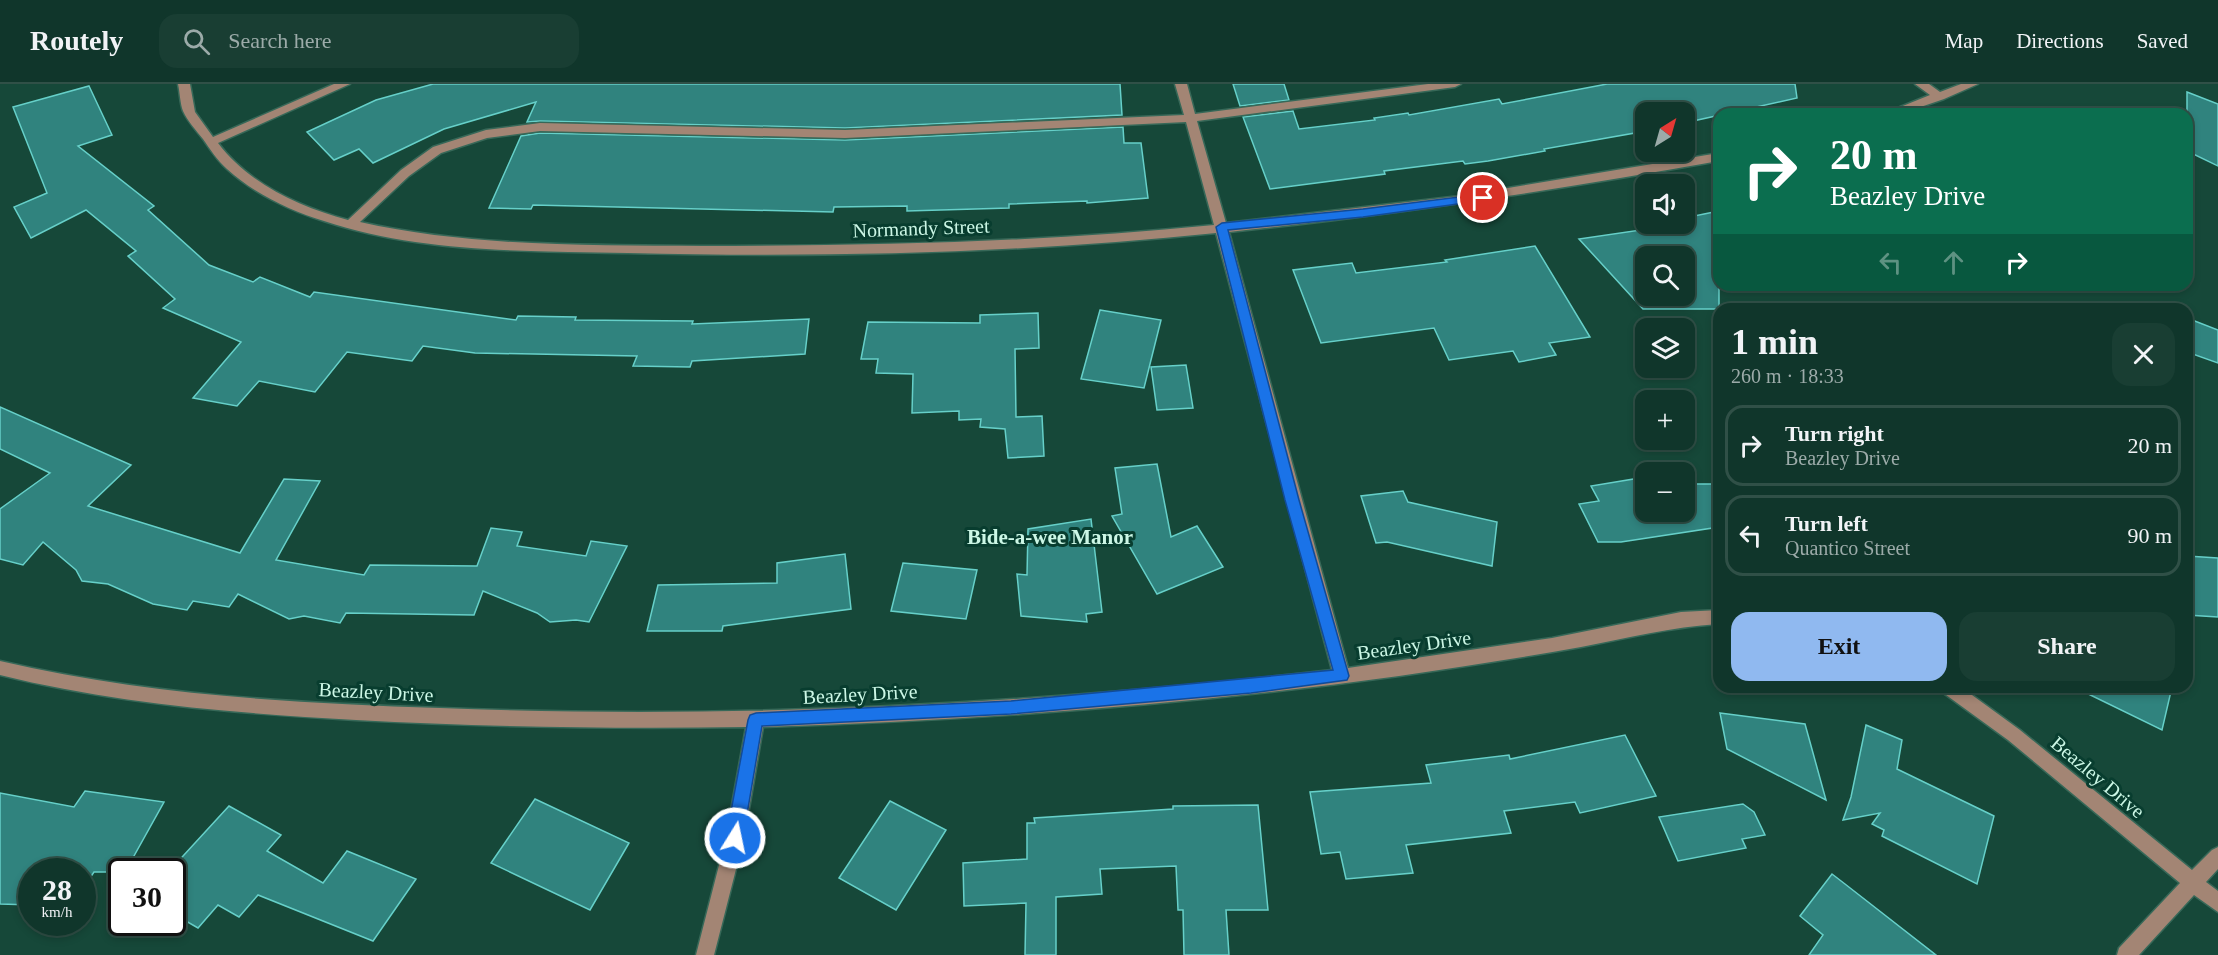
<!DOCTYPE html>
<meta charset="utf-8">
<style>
:root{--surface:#10362b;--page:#193e33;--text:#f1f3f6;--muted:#9caba9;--line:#305047;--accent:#90b9f0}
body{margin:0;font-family:Georgia,serif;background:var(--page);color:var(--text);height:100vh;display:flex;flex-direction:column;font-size:22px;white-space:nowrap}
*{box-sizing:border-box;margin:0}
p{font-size:20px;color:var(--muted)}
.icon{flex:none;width:33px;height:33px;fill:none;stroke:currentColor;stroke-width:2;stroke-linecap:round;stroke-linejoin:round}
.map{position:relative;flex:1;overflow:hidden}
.sheet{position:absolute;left:1713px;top:219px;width:480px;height:390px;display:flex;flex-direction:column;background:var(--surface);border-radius:18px;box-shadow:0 3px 9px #0003,0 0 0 2px var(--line)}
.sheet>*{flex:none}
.top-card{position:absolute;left:1713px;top:24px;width:480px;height:183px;border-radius:18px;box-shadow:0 3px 9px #0003,0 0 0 2px var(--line);background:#0b6e4f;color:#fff;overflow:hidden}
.needle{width:39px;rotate:37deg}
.controls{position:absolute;left:1635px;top:18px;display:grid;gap:12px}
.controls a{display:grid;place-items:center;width:60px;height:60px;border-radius:12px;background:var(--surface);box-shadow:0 3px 9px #0003,0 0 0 2px var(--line);font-size:30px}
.speed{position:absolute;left:18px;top:774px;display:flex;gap:12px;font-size:30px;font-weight:700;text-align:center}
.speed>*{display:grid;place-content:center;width:78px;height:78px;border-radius:50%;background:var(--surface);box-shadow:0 3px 9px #0003,0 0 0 2px var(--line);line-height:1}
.speed small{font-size:15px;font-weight:400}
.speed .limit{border:3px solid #111;border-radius:9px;background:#fff;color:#111}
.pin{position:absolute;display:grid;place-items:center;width:51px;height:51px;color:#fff;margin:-26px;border:3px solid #fff;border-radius:50%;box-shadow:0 2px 6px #0007}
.me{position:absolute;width:66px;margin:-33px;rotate:10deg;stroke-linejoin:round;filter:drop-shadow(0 0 4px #0008)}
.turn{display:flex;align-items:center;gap:21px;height:126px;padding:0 18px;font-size:27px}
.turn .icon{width:78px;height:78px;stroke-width:2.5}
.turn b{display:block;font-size:42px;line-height:51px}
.lanes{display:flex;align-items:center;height:57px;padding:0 18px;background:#0003;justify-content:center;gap:30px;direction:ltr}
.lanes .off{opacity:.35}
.round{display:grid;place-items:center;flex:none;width:63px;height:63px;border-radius:18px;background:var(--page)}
.summary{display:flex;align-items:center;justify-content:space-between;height:102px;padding:0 18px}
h1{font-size:36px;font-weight:700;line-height:45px}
.action{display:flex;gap:12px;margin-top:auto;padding:12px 18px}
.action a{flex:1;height:69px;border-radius:18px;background:var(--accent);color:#111;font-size:24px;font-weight:700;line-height:69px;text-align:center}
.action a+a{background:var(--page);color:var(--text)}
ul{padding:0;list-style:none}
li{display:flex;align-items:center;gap:18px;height:81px;margin:0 12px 9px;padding:0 6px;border:3px solid var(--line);border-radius:18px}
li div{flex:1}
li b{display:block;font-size:22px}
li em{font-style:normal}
header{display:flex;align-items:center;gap:36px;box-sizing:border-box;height:84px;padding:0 30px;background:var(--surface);border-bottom:2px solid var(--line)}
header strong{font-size:28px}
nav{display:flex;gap:33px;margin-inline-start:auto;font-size:21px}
.search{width:420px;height:54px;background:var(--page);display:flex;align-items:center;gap:15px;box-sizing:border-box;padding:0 21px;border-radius:18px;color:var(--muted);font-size:22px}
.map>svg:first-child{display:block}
.building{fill:#30837e;stroke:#66d0c9;stroke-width:1.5;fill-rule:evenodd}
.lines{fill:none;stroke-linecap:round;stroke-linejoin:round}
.minor-casing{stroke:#376858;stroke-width:3}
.minor{fill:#a38574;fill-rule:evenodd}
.route{fill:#1a73e8;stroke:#114b97;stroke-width:1.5}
.labels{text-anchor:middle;stroke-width:6;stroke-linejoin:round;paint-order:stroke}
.street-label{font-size:20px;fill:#ccf7e6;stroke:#083d2f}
.neighbourhood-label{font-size:21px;font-weight:bold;fill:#ccf7e6;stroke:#083d2f}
</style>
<header>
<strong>Routely</strong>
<div class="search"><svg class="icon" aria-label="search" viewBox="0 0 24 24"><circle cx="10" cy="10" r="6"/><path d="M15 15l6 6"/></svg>Search here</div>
<nav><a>Map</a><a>Directions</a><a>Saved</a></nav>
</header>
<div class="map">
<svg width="2218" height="871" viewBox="0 0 2218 871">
<rect width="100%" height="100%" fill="#164839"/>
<!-- building -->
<g class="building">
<path d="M 433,0 L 1120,0 L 1122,31 L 845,44 L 540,37 L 527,38 L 536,18 L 444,45 L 373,79 L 359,65 L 334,76 L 307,48 L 376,16 Z"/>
<path d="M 1233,0 L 1284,0 L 1289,16 L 1240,22 Z"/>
<path d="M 1607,0 L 1795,0 L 1797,14 L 1684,39 L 1684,28 L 1646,28 L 1646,47 L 1544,65 L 1545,67 L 1488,77 L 1465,80 L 1463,77 L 1384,87 L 1385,90 L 1270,105 L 1243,33 L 1293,27 L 1299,45 L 1375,36 L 1374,34 L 1408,29 L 1409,31 L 1499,15 L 1502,20 Z"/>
<path d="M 89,2 L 112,51 L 78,62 L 154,122 L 148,126 L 209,181 L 253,198 L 260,193 L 310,213 L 314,208 L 516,236 L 518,232 L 576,233 L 575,236 L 693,237 L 692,240 L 809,235 L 805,270 L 692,277 L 690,283 L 633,282 L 637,272 L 475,269 L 423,262 L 412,277 L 347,268 L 315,308 L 259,297 L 237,322 L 193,314 L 241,258 L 163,224 L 175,215 L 128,172 L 136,167 L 86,126 L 31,154 L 14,123 L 47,109 L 13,23 Z"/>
<path d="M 2187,8 L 2218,20 L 2218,82 L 2187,67 Z"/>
<path d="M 1123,43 L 1124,59 L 1141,59 L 1148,114 L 1087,119 L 1087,117 L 1009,120 L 1009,124 L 907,127 L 907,122 L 834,123 L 833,128 L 533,121 L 531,125 L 489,124 L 521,52 L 540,49 L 845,56 Z"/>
<path d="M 1719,127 L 1719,225 L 1643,225 L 1579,155 L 1648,145 L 1646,142 L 1659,140 L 1684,140 L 1684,134 ZM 1646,172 L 1684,172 L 1684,212 L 1646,212 Z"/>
<path d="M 1535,162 L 1590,253 L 1549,259 L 1556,271 L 1519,278 L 1513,267 L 1449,276 L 1434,244 L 1321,259 L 1293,186 L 1352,179 L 1356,189 L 1447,178 L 1445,176 Z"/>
<path d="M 1100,226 L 1161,236 L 1144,304 L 1081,295 Z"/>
<path d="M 1038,229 L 1039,264 L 1015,265 L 1016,333 L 1042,332 L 1044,372 L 1008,374 L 1005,345 L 980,343 L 981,335 L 959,336 L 959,327 L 912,329 L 913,290 L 876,289 L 878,275 L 861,275 L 868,238 L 980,239 L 980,231 Z"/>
<path d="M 2187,234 L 2218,246 L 2218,279 L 2187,268 Z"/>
<path d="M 1186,281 L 1193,324 L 1157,326 L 1151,283 Z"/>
<path d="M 0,323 L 131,381 L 88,422 L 240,469 L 284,395 L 320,397 L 276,476 L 364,491 L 370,481 L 477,482 L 491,444 L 522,448 L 517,462 L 586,472 L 591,457 L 627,462 L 589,538 L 576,536 L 550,538 L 537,529 L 483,507 L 474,531 L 346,529 L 340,539 L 304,532 L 289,535 L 238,510 L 229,523 L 193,517 L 187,526 L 153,520 L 108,500 L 82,497 L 76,486 L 43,458 L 23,481 L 0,475 L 0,425 L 50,389 L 0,365 Z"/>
<path d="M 1157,380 L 1171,453 L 1197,442 L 1223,483 L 1157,510 L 1112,432 L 1122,430 L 1115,384 Z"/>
<path d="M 1646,393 L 1646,428 L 1684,428 L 1684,400 L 1719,400 L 1719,443 L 1621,458 L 1598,458 L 1579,420 L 1599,417 L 1591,402 Z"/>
<path d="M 1403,407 L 1408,418 L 1497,438 L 1492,482 L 1387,458 L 1376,459 L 1361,412 Z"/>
<path d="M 1091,435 L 1102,528 L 1086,530 L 1087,538 L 1021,532 L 1017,490 L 1027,491 L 1028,445 Z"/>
<path d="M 845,470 L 851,525 L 723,542 L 722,547 L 647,547 L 658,501 L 777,499 L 777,479 Z"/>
<path d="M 2187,472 L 2218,474 L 2218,533 L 2187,531 Z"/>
<path d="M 903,479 L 977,486 L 966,535 L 891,527 Z"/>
<path d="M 2074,603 L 2172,603 L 2162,646 Z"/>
<path d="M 1720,629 L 1805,640 L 1826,716 L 1727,665 Z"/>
<path d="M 1866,641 L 1902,656 L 1897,685 L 1994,732 L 1977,800 L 1882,752 L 1884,746 L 1872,740 L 1880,729 L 1843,736 L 1851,713 Z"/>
<path d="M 1625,651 L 1656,712 L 1580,729 L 1575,718 L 1504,727 L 1511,749 L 1406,761 L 1413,789 L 1346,795 L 1340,768 L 1321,770 L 1310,708 L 1431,699 L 1426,681 L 1509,671 L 1510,675 Z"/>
<path d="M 85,707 L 164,718 L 125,788 L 94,788 L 90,794 L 82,793 L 82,788 L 32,788 L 32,821 L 0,820 L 0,709 L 74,723 Z"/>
<path d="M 535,715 L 629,759 L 590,826 L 491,779 Z"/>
<path d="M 890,717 L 946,746 L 896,826 L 839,794 Z"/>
<path d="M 1743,720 L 1754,728 L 1765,751 L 1742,755 L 1746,764 L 1678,777 L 1659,733 Z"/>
<path d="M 1258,721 L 1268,826 L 1226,826 L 1229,871 L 1184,871 L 1183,826 L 1178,826 L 1176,782 L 1100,785 L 1102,810 L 1056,813 L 1056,871 L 1025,871 L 1026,819 L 964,822 L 963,779 L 1027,775 L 1027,739 L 1035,739 L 1034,734 L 1173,725 L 1173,722 Z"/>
<path d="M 229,722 L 281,751 L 267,767 L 323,799 L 347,767 L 416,795 L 373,857 L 258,811 L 239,833 L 218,821 L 198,844 L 172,829 L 172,784 Z"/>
<path d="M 1832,790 L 1845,800 L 1936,871 L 1809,871 L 1823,851 L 1800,832 Z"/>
</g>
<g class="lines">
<defs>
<g id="minor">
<path d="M 178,0 L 190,0 L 195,28 L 213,53 L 334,0 L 350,0 L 218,59 C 249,100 300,123 348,136 L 401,86 L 433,63 L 486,46 L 540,39 L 845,46 L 1184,31 L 1175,0 L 1187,0 L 1195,30 L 1428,0 L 1461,0 L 1455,3 L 1197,37 L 1226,139 L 1460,112 L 1719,69 L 1719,77 C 1556,106 1393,131 1229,148 L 1348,584 L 1552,554 L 1681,528 L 1719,526 L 1719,540 C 1671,543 1628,554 1581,563 C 1521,574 1460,583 1399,592 C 1188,621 976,636 763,643 L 744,754 L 714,871 L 696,871 L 726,754 L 746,643 C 616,645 486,643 356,636 C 235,629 117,620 0,591 L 0,577 C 145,611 292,619 440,624 C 739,636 1036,620 1332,586 L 1216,149 C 1021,169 824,174 628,169 C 528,167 420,169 324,137 C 291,127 253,109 227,85 C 217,76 210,65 203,55 C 196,46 188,38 183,27 C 180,19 180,9 178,0 ZM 1186,38 L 1214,141 C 1045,158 874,162 703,162 C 590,161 471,163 360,138 L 409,92 L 441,69 L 487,54 L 540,47 L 845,54 Z"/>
<path d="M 1915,0 L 1929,0 L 1940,8 L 1961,0 L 1978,0 L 1944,15 L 1900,30 L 1883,30 L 1930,11 Z"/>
<path d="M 1940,603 L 1961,603 L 2020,646 L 2192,786 L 2212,766 L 2218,763 L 2218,785 L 2206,798 L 2218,807 L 2218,828 L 2194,811 L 2139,871 L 2117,871 L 2119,864 L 2180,799 L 2008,656 L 1942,608 Z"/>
</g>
</defs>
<!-- minor casing -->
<use href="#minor" class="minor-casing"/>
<!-- minor -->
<use href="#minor" class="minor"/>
</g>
<!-- route -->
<path class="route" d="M 1483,110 L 1488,114 L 1487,116 L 1363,133 L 1228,146 L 1299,416 L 1349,592 L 1347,596 L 1251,609 L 1011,630 L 762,642 L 743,754 L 740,760 L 735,762 L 729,760 L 726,754 L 748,636 L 750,631 L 756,629 L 1011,617 L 1333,586 L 1285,416 L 1216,143 L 1222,139 L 1363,125 Z"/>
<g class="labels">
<!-- street labels -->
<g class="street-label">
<text transform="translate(921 144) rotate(-2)" y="7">Normandy Street</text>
<text transform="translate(1414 561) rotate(-8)" y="7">Beazley Drive</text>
<text transform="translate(376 608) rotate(3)" y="7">Beazley Drive</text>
<text transform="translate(860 610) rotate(-3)" y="7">Beazley Drive</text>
<text transform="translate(2098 693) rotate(40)" y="7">Beazley Drive</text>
</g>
<!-- neighbourhood labels -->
<g class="neighbourhood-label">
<text x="1050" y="460">Bide-a-wee Manor</text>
</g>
</g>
</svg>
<div class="controls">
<a><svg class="needle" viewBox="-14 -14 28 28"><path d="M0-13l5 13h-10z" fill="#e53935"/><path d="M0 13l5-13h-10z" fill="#9caba9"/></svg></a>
<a><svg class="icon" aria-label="sound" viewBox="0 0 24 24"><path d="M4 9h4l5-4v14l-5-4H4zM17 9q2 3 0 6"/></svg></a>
<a><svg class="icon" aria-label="search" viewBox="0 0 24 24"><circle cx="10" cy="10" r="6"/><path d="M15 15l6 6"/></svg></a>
<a><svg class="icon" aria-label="layers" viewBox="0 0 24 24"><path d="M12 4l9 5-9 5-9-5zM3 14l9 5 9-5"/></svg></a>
<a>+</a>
<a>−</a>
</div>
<div class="speed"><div>28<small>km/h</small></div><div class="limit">30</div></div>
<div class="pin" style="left:1483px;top:114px;background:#d93025"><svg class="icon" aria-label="arrive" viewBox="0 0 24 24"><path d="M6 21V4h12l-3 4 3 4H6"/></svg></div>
<svg class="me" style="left:735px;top:754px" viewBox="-20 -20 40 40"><circle r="17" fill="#1a73e8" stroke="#fff" stroke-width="3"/><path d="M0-11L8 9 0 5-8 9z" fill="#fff"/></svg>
<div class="top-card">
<div class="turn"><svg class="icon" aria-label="right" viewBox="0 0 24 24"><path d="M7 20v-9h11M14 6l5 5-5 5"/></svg><div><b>20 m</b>Beazley Drive</div></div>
<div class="lanes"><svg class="icon off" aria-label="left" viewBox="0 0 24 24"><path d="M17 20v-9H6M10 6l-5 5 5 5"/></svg><svg class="icon off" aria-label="ahead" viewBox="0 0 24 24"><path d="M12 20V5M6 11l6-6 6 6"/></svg><svg class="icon" aria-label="right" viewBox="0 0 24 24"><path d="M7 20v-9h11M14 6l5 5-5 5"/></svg></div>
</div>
<section class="sheet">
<div class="summary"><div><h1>1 min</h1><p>260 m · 18:33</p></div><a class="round"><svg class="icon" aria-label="close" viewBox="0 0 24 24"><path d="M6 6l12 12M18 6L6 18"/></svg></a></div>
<ul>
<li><svg class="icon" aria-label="right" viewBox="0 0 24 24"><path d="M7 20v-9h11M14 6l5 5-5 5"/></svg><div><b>Turn right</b><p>Beazley Drive</p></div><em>20 m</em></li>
<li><svg class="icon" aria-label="left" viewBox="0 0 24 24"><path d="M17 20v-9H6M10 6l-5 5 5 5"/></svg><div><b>Turn left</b><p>Quantico Street</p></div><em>90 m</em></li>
</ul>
<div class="action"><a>Exit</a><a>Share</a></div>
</section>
</div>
